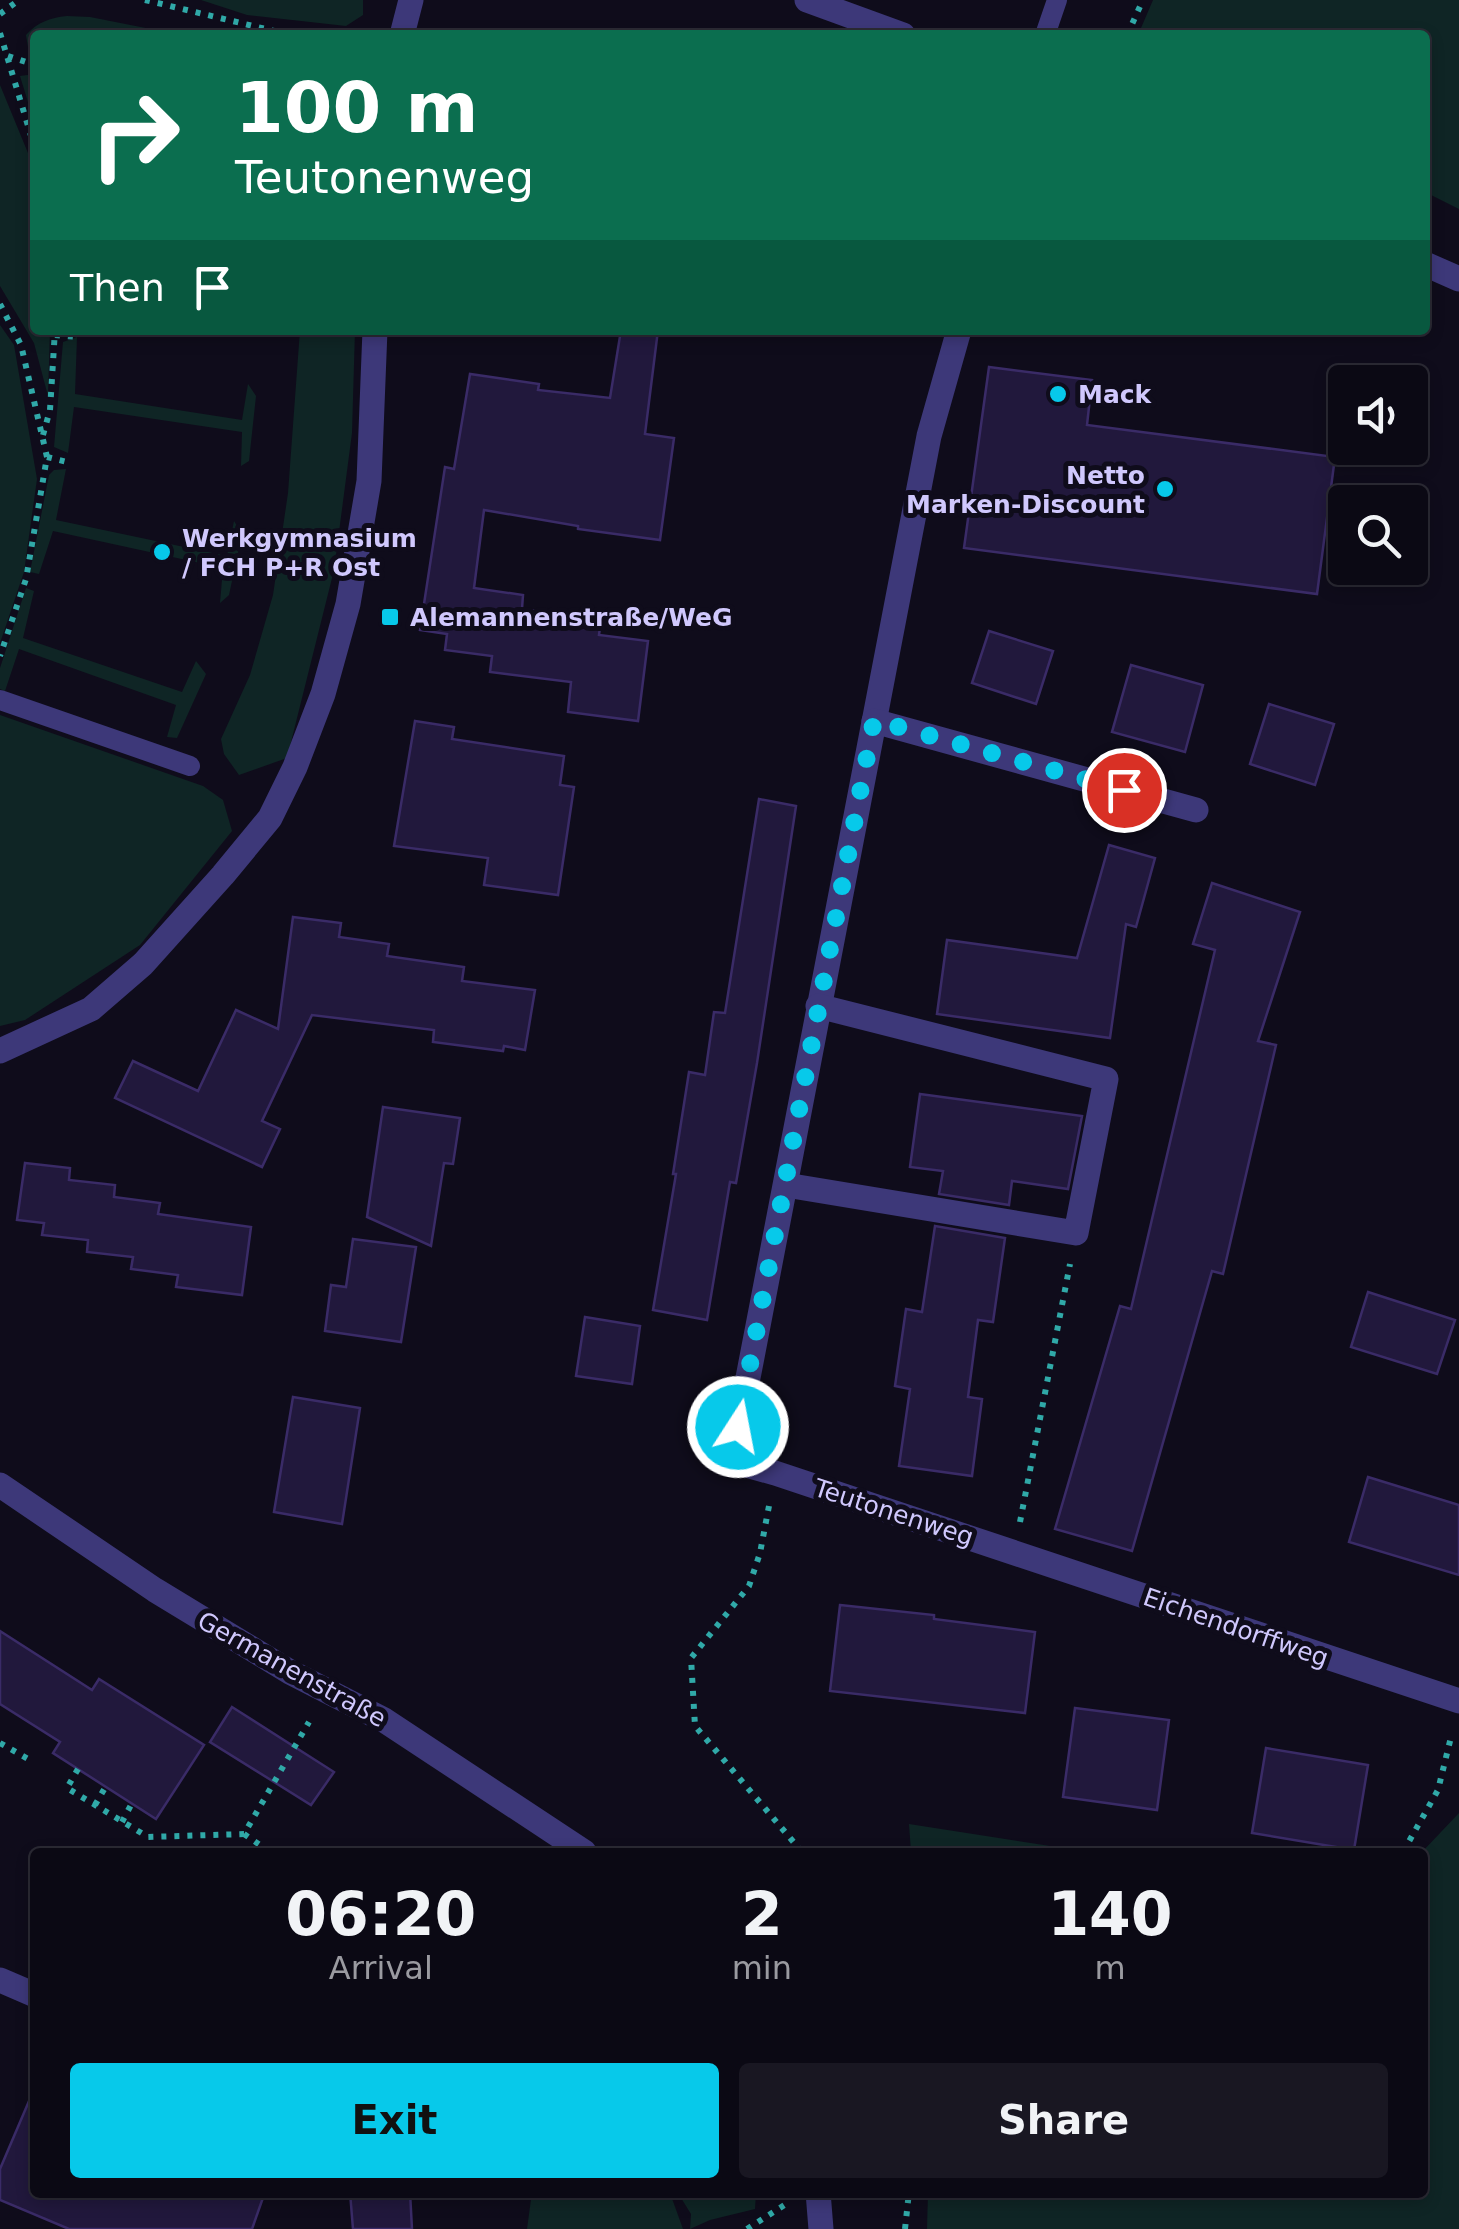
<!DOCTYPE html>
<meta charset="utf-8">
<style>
:root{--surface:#0b0914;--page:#191722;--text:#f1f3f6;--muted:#9a9aa0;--line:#2b2a34;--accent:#07c9ea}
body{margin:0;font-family:"DejaVu Sans",sans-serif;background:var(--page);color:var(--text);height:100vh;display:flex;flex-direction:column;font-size:38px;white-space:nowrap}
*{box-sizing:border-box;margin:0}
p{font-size:32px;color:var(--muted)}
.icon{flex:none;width:55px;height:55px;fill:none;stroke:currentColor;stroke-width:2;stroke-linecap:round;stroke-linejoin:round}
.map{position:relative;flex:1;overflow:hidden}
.side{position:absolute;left:30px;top:1848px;width:1398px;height:350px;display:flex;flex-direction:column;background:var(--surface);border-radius:10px;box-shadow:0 5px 15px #0003,0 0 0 2px var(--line)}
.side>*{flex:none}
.guide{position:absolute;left:30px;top:30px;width:1400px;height:305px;border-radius:10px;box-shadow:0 5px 15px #0003,0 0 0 2px var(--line);background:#0b6e4f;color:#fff;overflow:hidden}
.fabs{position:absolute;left:1328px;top:365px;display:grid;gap:20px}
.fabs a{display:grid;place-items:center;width:100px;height:100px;border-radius:10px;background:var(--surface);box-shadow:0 5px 15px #0003,0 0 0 2px var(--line);font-size:50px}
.pin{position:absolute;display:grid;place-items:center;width:85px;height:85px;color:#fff;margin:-42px;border:5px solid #fff;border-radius:50%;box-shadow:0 2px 10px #0007}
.me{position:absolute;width:110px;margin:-55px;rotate:11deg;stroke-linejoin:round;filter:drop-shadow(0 0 8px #0008)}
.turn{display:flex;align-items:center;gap:35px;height:210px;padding:0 40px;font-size:45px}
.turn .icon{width:130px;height:130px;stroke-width:2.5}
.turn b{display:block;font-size:70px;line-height:85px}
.then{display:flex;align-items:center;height:95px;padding:0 40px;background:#0003;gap:20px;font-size:38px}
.eta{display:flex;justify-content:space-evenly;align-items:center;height:170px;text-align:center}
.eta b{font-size:60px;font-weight:600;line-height:70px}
.action{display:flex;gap:20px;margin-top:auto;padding:20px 40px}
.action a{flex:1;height:115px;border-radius:10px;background:var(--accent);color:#111;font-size:40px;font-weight:600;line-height:115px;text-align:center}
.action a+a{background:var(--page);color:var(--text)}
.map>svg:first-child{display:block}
.green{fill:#0f2525}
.building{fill:#21183c;stroke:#3a2b67;stroke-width:2.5}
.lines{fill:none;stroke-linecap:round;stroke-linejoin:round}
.path{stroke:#30a9a8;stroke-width:6;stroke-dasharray:5 8;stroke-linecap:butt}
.service{stroke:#3d3879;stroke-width:20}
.minor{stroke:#3d3879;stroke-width:25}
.route{stroke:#07c9ea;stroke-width:18;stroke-dasharray:0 32.4}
.poi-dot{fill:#07c9ea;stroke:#0f0c1b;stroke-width:4}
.labels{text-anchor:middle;stroke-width:10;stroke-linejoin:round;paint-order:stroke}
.poi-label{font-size:25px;font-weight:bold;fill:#d0c8fd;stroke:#0f0c1b;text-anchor:start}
.street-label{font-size:25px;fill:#d0c8fd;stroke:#0f0c1b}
</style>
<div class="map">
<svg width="1459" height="2229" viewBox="0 0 1459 2229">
<rect width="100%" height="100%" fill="#0f0c1b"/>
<!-- green -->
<g class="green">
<path d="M 201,0 L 363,0 L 363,15 L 346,26 L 247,15 Z"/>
<path d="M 1153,0 L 1459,0 L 1459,209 L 1425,192 L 1425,35 L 1138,35 Z"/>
<path d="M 67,16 L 90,17 L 181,35 L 35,35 L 35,49 L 28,47 L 26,35 C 38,22 49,18 67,16 Z"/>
<path d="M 35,74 L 35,125 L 20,76 Z"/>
<path d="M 0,85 L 35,170 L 35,330 L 50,330 L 48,396 L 34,343 L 0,286 Z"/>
<path d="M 0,325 L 14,345 L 37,479 L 24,572 L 0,643 Z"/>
<path d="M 300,330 L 355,330 L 352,433 L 334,570 L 287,758 L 239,775 L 224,754 L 221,739 L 250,675 L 273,595 L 288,493 Z"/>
<path d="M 77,337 L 75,394 L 242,420 L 248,384 L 256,396 L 249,461 L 241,466 L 242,432 L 74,407 L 68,453 L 54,447 L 63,342 Z"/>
<path d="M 66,469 L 56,520 L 227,556 L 234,521 L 242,534 L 229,595 L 220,603 L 223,568 L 53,531 L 39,574 L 30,572 L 49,475 L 54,470 Z"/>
<path d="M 26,588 L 34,591 L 23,638 L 182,692 L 196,661 L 206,674 L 177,738 L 167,737 L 176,705 L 19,649 L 5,691 L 0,689 L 0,668 Z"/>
<path d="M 0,715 L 203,786 L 223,800 L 232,831 L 140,945 L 25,1020 L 0,1026 Z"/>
<path d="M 1459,1813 L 1459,2229 L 927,2229 L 928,2193 L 1422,2192 L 1422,1852 Z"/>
<path d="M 909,1824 L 1089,1852 L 911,1852 Z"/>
<path d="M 532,2192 L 670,2193 L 683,2229 L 527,2229 Z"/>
<path d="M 678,2193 L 756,2193 L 755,2209 L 710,2220 L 690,2229 L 691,2214 Z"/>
</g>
<!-- building -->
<g class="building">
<path d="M 621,330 L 658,330 L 645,434 L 674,438 L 660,540 L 578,529 L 578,526 L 484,510 L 474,588 L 523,595 L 522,609 L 601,620 L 599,635 L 648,641 L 638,721 L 568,712 L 571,682 L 490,672 L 492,656 L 445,650 L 447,634 L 420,630 L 445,467 L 454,469 L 470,374 L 539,384 L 538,390 L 610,398 Z"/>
<path d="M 989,367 L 1092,380 L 1087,425 L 1335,457 L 1317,594 L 964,548 Z"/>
<path d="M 989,631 L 1053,651 L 1036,704 L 972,683 Z"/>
<path d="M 1131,665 L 1203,685 L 1185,752 L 1112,732 Z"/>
<path d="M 1269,704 L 1334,724 L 1315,785 L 1250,764 Z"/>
<path d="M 415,721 L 454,727 L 452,739 L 564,756 L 560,785 L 574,787 L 558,895 L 484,885 L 488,858 L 394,846 Z"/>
<path d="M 759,799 L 796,806 L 757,1063 L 736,1183 L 730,1182 L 707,1320 L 653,1310 L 676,1174 L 673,1174 L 689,1072 L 705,1075 L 714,1012 L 725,1013 Z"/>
<path d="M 1109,845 L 1155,858 L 1136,927 L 1126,924 L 1110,1038 L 937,1014 L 947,940 L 1077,958 Z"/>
<path d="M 1212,883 L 1300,912 L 1258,1041 L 1276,1045 L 1223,1274 L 1212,1271 L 1132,1551 L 1055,1529 L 1120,1306 L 1131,1309 L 1215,950 L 1193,944 Z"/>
<path d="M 293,917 L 341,923 L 339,937 L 389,944 L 387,956 L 464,967 L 462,981 L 535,990 L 525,1050 L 504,1046 L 503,1051 L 433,1042 L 434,1030 L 312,1015 L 262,1121 L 280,1129 L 262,1167 L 115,1098 L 133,1061 L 198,1091 L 236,1010 L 278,1029 Z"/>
<path d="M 920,1094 L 1082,1116 L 1068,1189 L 1012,1181 L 1009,1205 L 939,1194 L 943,1171 L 910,1167 Z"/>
<path d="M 383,1107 L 460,1118 L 453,1164 L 444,1163 L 431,1246 L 367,1217 Z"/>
<path d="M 25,1163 L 70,1168 L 69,1180 L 115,1185 L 114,1197 L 160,1203 L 158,1214 L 251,1227 L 242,1295 L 176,1287 L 178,1275 L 131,1269 L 133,1257 L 87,1252 L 88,1240 L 42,1235 L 44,1223 L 17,1220 Z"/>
<path d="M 935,1226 L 1005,1238 L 993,1322 L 978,1320 L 968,1397 L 982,1399 L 972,1476 L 899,1466 L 910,1389 L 895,1386 L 906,1309 L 922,1312 Z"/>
<path d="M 353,1239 L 416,1247 L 401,1342 L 325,1331 L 331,1285 L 346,1287 Z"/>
<path d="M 1368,1292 L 1455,1320 L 1437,1374 L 1351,1347 Z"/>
<path d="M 585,1317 L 640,1326 L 632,1384 L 576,1376 Z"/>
<path d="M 293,1397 L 360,1408 L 342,1524 L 274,1512 Z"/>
<path d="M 1368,1477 L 1459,1505 L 1459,1575 L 1349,1542 Z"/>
<path d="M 840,1605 L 934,1615 L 934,1619 L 1035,1632 L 1025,1713 L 830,1691 Z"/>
<path d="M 0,1631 L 92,1690 L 99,1679 L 204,1745 L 156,1819 L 53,1753 L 60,1742 L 0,1704 Z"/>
<path d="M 232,1707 L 334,1772 L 311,1805 L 210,1742 Z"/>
<path d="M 1075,1708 L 1169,1720 L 1157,1810 L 1063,1797 Z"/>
<path d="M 1266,1748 L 1368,1765 L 1354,1850 L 1252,1833 Z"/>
<path d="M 35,2087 L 35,2192 L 265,2192 L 252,2229 L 69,2229 L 0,2200 L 0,2169 Z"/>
<path d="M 350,2192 L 410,2192 L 412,2229 L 353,2229 Z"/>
</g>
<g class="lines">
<!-- path -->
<g class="path">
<path d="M 145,0 L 274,31 L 310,35"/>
<path d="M 0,14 L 19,0"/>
<path d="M 0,33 L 35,149"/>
<path d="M 1127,35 L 1143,0"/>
<path d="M 8,56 L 35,65"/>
<path d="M 0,304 L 21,345 L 47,457 L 26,579 L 0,656"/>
<path d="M 55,335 L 77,337"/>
<path d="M 43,435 L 50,410 L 55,330"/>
<path d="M 47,457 L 67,462"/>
<path d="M 769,1506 L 760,1553 L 749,1586 L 691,1658 L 695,1726 L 802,1852"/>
<path d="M 1020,1522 L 1070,1264"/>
<path d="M 0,1743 L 30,1760"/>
<path d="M 78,1769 L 67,1788 L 148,1837 L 244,1834 L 309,1722"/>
<path d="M 95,1805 L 106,1786"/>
<path d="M 122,1822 L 132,1803"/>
<path d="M 244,1834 L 270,1852"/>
<path d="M 1403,1852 L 1438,1790 L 1452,1733"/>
<path d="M 747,2229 L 786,2204"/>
<path d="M 905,2229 L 909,2192"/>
</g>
<!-- service -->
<g class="service">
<path d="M 1045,35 L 1057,0"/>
<path d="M 0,700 L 190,766"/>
</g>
<!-- minor -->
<g class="minor">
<path d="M 807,0 L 903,35"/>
<path d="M 402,35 L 411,0"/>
<path d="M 1425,264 L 1459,279"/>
<path d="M 959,330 L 929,436 L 732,1461 L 775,1473 L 1459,1701"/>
<path d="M 874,721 L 1196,810"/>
<path d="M 0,1051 L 91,1009 L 143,964 L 223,875 L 270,818 L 295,767 L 323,694 L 348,604 L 369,481 L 375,330"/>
<path d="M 786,1185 L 1076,1233 L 1106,1079 L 818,1006"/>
<path d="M 0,1485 L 155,1590 L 290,1672 L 384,1720 L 584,1852"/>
<path d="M 0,1980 L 35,1995"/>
<path d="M 818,2192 L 821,2229"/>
</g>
</g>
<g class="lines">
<!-- route -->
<path class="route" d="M 738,1427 L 874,720 L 1124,790"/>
</g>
<!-- markers -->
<g class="poi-dot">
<circle cx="1058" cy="394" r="10"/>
<circle cx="1165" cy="489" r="10"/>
<circle cx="162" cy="552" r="10"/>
<rect x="380" y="607" width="20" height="20" rx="5"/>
</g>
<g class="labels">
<!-- poi labels -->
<g class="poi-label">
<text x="1078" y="403">Mack</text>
<text x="1145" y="484" text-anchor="end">Netto<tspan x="1145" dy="29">Marken-Discount</tspan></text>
<text x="182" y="547">Werkgymnasium<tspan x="182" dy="29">/ FCH P+R Ost</tspan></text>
<text x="410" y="626">Alemannenstraße/WeG</text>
</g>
<!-- street labels -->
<g class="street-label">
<text transform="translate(894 1512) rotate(18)" y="9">Teutonenweg</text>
<text transform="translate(1236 1627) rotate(19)" y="9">Eichendorffweg</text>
<text transform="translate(292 1669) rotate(29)" y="9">Germanenstraße</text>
</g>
</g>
</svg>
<div class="fabs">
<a><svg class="icon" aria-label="sound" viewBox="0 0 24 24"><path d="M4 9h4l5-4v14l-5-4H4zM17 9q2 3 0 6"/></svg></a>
<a><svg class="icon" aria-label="search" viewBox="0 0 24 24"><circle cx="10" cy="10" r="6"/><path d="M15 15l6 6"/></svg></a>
</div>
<div class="pin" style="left:1124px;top:790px;background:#d93025"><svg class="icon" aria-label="arrive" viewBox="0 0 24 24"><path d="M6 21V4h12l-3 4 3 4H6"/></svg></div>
<svg class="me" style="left:738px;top:1427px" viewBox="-20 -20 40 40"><circle r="17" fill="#07c9ea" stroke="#fff" stroke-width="3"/><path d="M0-11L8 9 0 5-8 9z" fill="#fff"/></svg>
<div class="guide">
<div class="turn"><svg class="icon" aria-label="right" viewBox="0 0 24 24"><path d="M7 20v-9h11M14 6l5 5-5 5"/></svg><div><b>100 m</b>Teutonenweg</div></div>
<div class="then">Then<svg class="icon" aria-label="arrive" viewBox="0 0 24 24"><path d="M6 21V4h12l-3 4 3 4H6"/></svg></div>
</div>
<section class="side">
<div class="eta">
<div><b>06:20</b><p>Arrival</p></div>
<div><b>2</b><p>min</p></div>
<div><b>140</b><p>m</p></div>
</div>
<div class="action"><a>Exit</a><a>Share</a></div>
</section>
</div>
